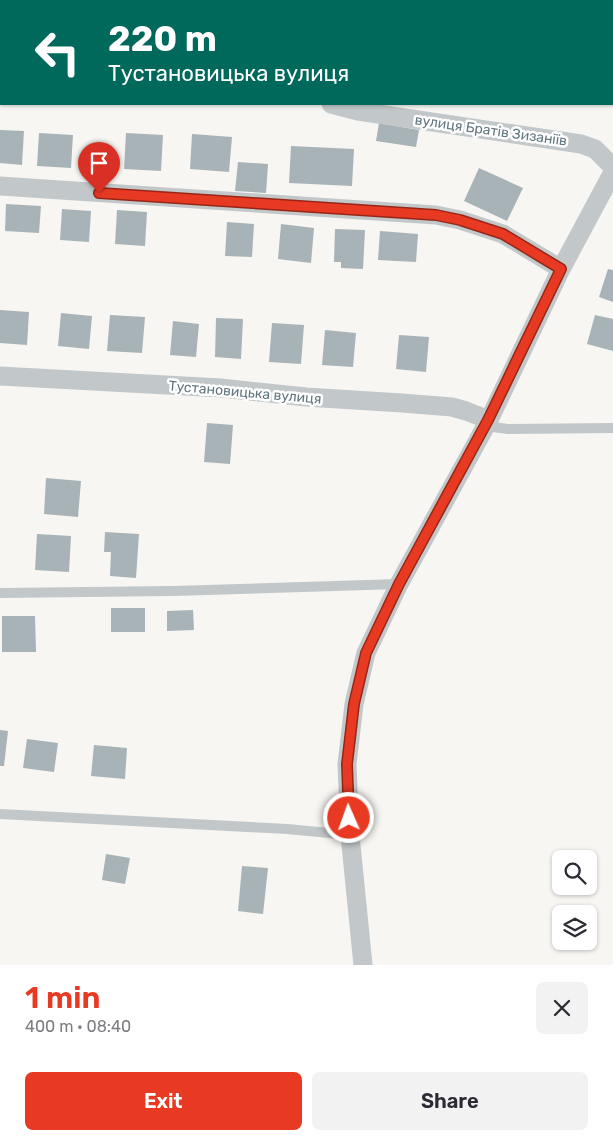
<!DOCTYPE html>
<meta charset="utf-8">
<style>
:root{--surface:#fff;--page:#f2f2f3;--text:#2b2b33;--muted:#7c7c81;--accent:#e83a22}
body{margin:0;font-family:Rubik,sans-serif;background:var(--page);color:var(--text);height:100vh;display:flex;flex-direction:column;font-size:19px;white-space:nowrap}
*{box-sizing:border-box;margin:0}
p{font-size:16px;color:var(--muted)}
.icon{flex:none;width:28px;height:28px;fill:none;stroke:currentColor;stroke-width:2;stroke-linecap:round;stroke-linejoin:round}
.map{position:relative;height:965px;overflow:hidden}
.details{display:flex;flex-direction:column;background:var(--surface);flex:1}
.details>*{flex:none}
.hud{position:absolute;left:0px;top:0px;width:614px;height:105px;box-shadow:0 1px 4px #0004;background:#00695c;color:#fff;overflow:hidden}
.tools{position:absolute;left:552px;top:850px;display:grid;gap:10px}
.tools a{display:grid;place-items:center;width:45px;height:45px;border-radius:8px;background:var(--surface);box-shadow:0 1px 4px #0004;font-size:25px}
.pin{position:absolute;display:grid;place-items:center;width:42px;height:42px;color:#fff;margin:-51px -21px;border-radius:50% 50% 50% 0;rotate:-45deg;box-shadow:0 0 5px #0007}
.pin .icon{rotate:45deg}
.me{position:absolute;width:55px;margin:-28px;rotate:358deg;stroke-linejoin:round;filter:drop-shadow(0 0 4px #0008)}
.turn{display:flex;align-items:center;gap:18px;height:105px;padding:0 25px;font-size:22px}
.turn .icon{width:65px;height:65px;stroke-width:2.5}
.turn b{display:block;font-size:35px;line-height:42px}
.round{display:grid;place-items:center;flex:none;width:52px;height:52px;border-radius:8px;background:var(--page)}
.summary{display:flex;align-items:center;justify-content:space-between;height:85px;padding:0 25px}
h1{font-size:30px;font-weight:600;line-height:38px;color:var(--accent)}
.cta{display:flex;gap:10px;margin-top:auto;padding:10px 25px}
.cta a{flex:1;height:58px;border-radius:8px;background:var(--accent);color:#fff;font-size:20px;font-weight:600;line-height:58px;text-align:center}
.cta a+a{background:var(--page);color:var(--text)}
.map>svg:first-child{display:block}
.building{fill:#a8b3b7}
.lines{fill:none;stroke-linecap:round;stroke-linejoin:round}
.service{stroke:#c2c7c9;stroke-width:10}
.minor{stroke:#c2c7c9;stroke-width:19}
.route-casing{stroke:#972616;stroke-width:12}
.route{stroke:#e83a22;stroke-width:9}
.labels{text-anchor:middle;stroke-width:5;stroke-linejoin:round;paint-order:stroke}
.street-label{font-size:14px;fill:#61767f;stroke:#fff}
</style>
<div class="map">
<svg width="613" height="965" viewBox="0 0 613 965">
<rect width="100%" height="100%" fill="#f7f6f3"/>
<!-- building -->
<g class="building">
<path d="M 379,123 L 419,130 L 416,147 L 376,141 Z"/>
<path d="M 0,130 L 24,131 L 22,165 L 0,163 Z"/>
<path d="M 39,133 L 73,135 L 71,168 L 37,166 Z"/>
<path d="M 126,133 L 163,135 L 161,171 L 124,169 Z"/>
<path d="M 192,134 L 232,137 L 229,172 L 190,169 Z"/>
<path d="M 291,146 L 354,149 L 352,186 L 289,183 Z"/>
<path d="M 238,162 L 268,164 L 266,193 L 235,191 Z"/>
<path d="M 479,168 L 523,188 L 507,221 L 464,201 Z"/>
<path d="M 6,204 L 41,206 L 39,233 L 5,231 Z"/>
<path d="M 62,209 L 91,211 L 89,242 L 60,240 Z"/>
<path d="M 117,210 L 147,212 L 145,246 L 115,244 Z"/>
<path d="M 227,222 L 254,224 L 252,257 L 225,256 Z"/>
<path d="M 281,224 L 314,228 L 311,263 L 278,259 Z"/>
<path d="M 335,229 L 365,230 L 363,269 L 341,268 L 341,262 L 334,262 Z"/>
<path d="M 380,231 L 418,234 L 416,262 L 378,260 Z"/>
<path d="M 608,269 L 613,270 L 613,302 L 599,297 Z"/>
<path d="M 0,310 L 29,312 L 27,345 L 0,343 Z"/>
<path d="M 61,313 L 92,316 L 89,349 L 58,346 Z"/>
<path d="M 110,315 L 145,317 L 142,353 L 107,351 Z"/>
<path d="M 595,315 L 613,319 L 613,351 L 587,344 Z"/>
<path d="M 216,318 L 243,319 L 241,359 L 215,357 Z"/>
<path d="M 173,321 L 199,324 L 196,357 L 170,355 Z"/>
<path d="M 272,323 L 304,325 L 301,364 L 269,362 Z"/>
<path d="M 325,330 L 356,333 L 353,367 L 322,365 Z"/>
<path d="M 399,335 L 429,337 L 426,372 L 396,369 Z"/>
<path d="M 207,423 L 233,425 L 230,464 L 204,462 Z"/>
<path d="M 46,478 L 81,481 L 78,517 L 44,514 Z"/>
<path d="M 105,532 L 139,534 L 136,578 L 110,576 L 111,552 L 104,552 Z"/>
<path d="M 37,534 L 71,536 L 69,572 L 35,570 Z"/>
<rect x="111" y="608" width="34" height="24"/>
<path d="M 193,610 L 194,630 L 167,631 L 167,611 Z"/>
<path d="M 2,616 L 35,616 L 36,652 L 2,652 Z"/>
<path d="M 0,730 L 8,731 L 4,766 L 0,766 Z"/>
<path d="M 27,739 L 58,743 L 54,772 L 23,768 Z"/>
<path d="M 94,745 L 127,748 L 125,779 L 91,776 Z"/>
<path d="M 106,854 L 130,858 L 125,884 L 102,880 Z"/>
<path d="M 242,866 L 268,868 L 263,914 L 238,911 Z"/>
</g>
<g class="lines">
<!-- service -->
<g class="service">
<path d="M 82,0 L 83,1"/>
<path d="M 0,3 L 1,5"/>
<path d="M 485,426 L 508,429 L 613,428"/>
<path d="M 0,593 L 173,591 L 399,584"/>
<path d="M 0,814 L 287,829 L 350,835"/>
</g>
<!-- minor -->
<g class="minor">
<path d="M 0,20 L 1,20"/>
<path d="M 331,104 L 358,111 L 581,144 L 595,149 L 613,167"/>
<path d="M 0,186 L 436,215 L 460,220 L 503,234 L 561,269"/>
<path d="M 0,376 L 221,388 L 306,397 L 402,403 L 452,407 L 466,411 L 489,420"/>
<path d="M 363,965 L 350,835 L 347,764 L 354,704 L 366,653 L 399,584 L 489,420 L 561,269 L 613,172"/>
</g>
</g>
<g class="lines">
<defs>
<path id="route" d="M 99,193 L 436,215 L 460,220 L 503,234 L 561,269 L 488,420 L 399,584 L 366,653 L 354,704 L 347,764 L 349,818"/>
</defs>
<!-- route casing -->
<use href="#route" class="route-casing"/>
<!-- route -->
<use href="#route" class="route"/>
</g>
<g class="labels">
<!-- street labels -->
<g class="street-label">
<text transform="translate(491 130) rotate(8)" y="5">вулиця Братів Зизаніїв</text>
<text transform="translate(245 392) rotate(5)" y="5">Тустановицька вулиця</text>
</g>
</g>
</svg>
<div class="tools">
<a><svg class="icon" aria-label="search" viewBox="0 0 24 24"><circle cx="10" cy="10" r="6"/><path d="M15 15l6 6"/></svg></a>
<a><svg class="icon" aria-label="layers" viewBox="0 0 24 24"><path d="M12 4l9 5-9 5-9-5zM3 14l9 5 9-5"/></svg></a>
</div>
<div class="pin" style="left:99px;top:193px;background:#d93025"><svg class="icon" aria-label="arrive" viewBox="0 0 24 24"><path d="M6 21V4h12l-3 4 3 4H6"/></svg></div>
<svg class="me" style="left:349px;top:818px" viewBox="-20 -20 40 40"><circle r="17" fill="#e83a22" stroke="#fff" stroke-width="3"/><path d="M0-11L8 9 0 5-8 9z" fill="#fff"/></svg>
<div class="hud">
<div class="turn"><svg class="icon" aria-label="left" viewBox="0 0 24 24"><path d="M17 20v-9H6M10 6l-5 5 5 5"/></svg><div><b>220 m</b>Тустановицька вулиця</div></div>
</div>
</div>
<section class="details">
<div class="summary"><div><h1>1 min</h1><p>400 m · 08:40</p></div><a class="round"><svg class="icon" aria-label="close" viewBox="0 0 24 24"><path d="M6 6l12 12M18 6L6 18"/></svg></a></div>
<div class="cta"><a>Exit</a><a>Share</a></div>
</section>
